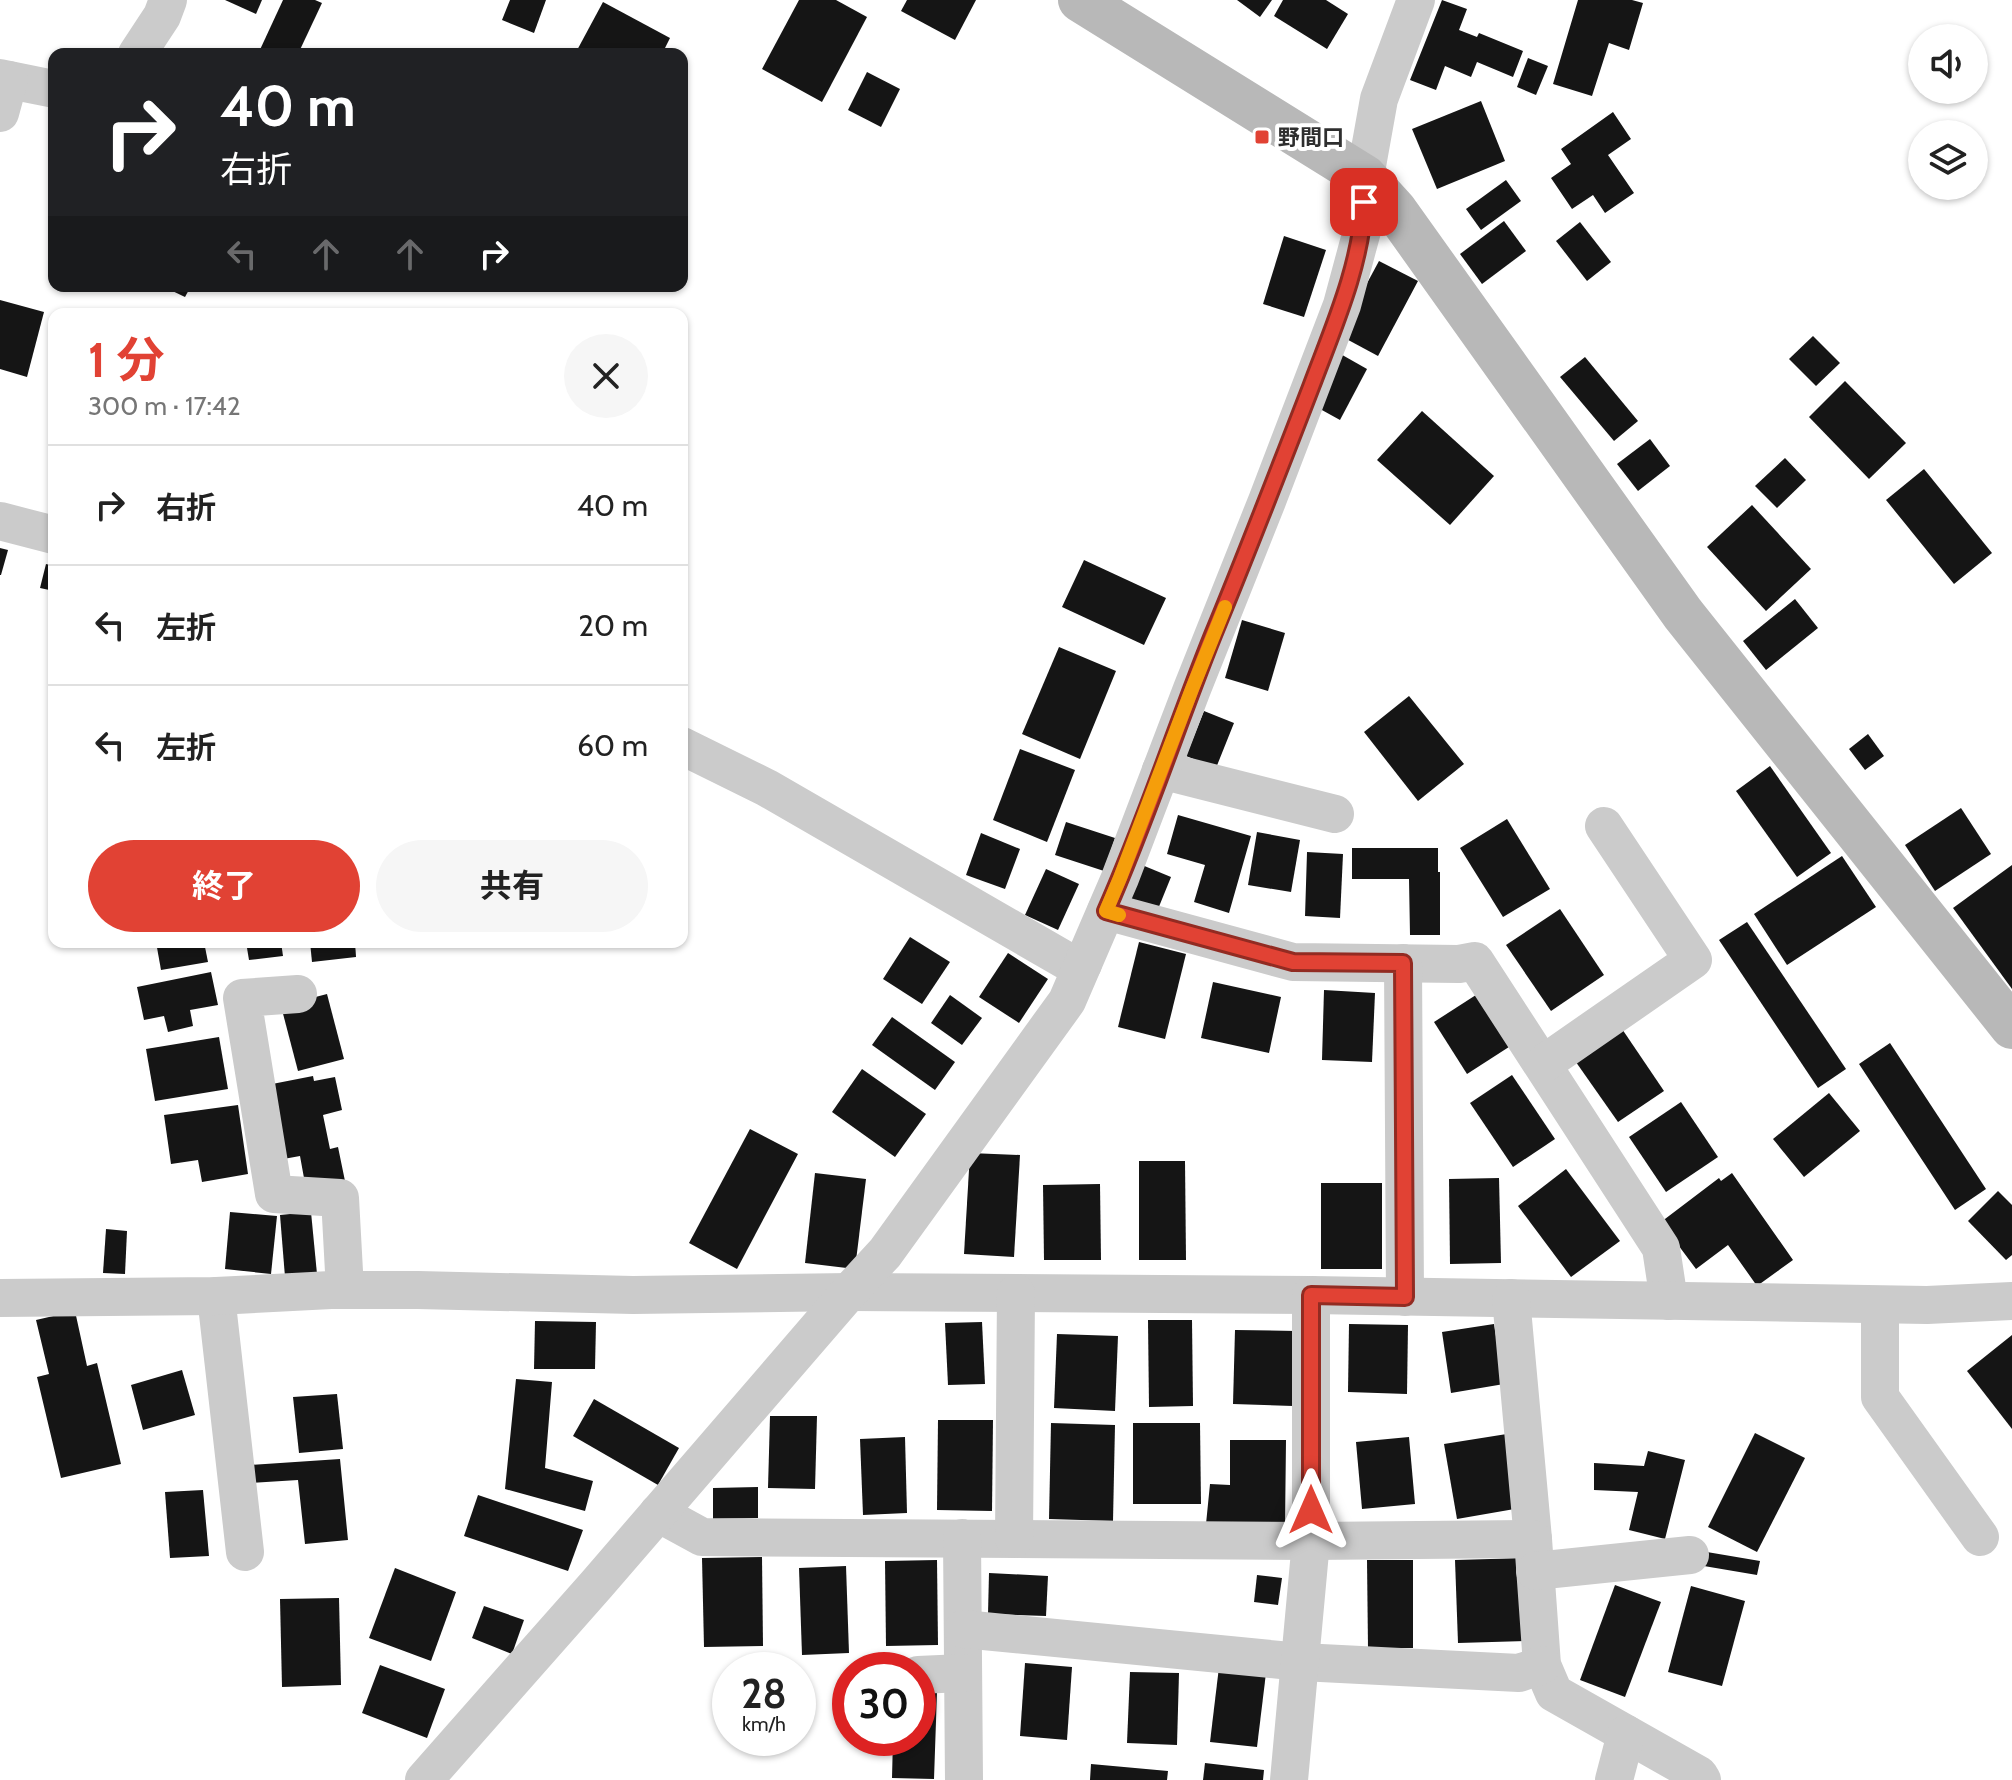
<!DOCTYPE html>
<html lang="ja">
<meta charset="utf-8">
<style>
:root{--surface:#fff;--page:#f6f6f6;--text:#222;--muted:#767676;--line:#e0e0e0;--accent:#e14234}
body{margin:0;font-family:Cabin,"Noto Sans JP",sans-serif;background:var(--page);color:var(--text);height:100vh;display:flex;flex-direction:column;font-size:30px;white-space:nowrap}
*{box-sizing:border-box;margin:0}
p{font-size:26px;color:var(--muted)}
.icon{flex:none;width:44px;height:44px;fill:none;stroke:currentColor;stroke-width:2;stroke-linecap:round;stroke-linejoin:round}
.map{position:relative;flex:1;overflow:hidden}
.side{position:absolute;left:48px;top:308px;width:640px;height:640px;display:flex;flex-direction:column;background:var(--surface);border-radius:16px;box-shadow:0 2px 6px #0004}
.side>*{flex:none}
.hud{position:absolute;left:48px;top:48px;width:640px;height:244px;border-radius:16px;box-shadow:0 2px 6px #0004;background:#202124;color:#fff;overflow:hidden}
.buttons{position:absolute;left:1908px;top:24px;display:grid;gap:16px}
.buttons a{display:grid;place-items:center;width:80px;height:80px;border-radius:50%;background:var(--surface);box-shadow:0 2px 6px #0004;font-size:40px}
.speed{position:absolute;left:712px;top:1652px;display:flex;gap:16px;font-size:40px;font-weight:700;text-align:center}
.speed>*{display:grid;place-content:center;width:104px;height:104px;border-radius:50%;background:var(--surface);box-shadow:0 2px 6px #0004;line-height:1}
.speed small{font-size:20px;font-weight:400}
.speed .limit{border:12px solid #d22;background:#fff;color:#111}
.pin{position:absolute;display:grid;place-items:center;width:68px;height:68px;color:#fff;margin:-34px;border-radius:16px;box-shadow:0 4px 12px #0006}
.me{position:absolute;width:88px;margin:-44px;rotate:0deg;stroke-linejoin:round;filter:drop-shadow(0 0 6px #0008)}
.turn{display:flex;align-items:center;gap:28px;height:168px;padding:0 40px;font-size:36px}
.turn .icon{width:104px;height:104px;stroke-width:2.5}
.turn b{display:block;font-size:56px;line-height:68px}
.lanes{display:flex;align-items:center;height:76px;padding:0 40px;background:#0003;justify-content:center;gap:40px;direction:ltr}
.lanes .off{opacity:.35}
.round{display:grid;place-items:center;flex:none;width:84px;height:84px;border-radius:42px;background:var(--page)}
.headline{display:flex;align-items:center;justify-content:space-between;height:136px;padding:0 40px}
h1{font-size:48px;font-weight:700;line-height:60px;color:var(--accent)}
.cta{display:flex;gap:16px;margin-top:auto;padding:16px 40px}
.cta a{flex:1;height:92px;border-radius:48px;background:var(--accent);color:#fff;font-size:32px;font-weight:700;line-height:92px;text-align:center}
.cta a+a{background:var(--page);color:var(--text)}
ul{padding:0;list-style:none}
li{display:flex;align-items:center;gap:24px;height:120px;padding:0 40px;border-top:2px solid var(--line)}
li div{flex:1}
li b{display:block;font-size:30px}
li em{font-style:normal}
.map>svg:first-child{display:block}
.building{fill:#151515}
.lines{fill:none;stroke-linecap:round;stroke-linejoin:round}
.street{stroke:#cbcbcb;stroke-width:38}
.secondary{stroke:#b8b8b8;stroke-width:44}
.route-casing{stroke:#922b22;stroke-width:20}
.route{stroke:#e14234;stroke-width:14}
.slow{stroke:#f59e0b;stroke-width:14}
.poi-dot{fill:#e14234;stroke:#fff;stroke-width:3}
.labels{text-anchor:middle;stroke-width:8;stroke-linejoin:round;paint-order:stroke}
.poi-label{font-size:22px;font-weight:bold;fill:#2e2e2e;stroke:#fff;text-anchor:start}
</style>
<div class="map">
<svg width="2012" height="1780" viewBox="0 0 2012 1780">
<rect width="100%" height="100%" fill="#fff"/>
<!-- building -->
<g class="building">
<path d="M 225,0 L 262,0 L 256,14 Z"/>
<path d="M 283,0 L 315,0 L 322,3 L 298,54 L 258,54 Z"/>
<path d="M 510,0 L 546,0 L 534,33 L 502,20 Z"/>
<path d="M 799,0 L 836,0 L 867,17 L 822,102 L 762,69 Z"/>
<path d="M 907,0 L 976,0 L 955,40 L 901,11 Z"/>
<path d="M 1237,0 L 1272,0 L 1260,17 Z"/>
<path d="M 1283,0 L 1326,0 L 1348,14 L 1327,49 L 1274,16 Z"/>
<path d="M 1442,0 L 1467,9 L 1459,30 L 1477,37 L 1479,33 L 1523,51 L 1513,77 L 1477,62 L 1471,77 L 1445,66 L 1436,90 L 1410,80 Z"/>
<path d="M 1578,0 L 1632,0 L 1643,3 L 1629,50 L 1609,43 L 1592,96 L 1553,84 Z"/>
<path d="M 603,2 L 670,38 L 662,54 L 575,54 Z"/>
<path d="M 1528,58 L 1548,66 L 1536,95 L 1517,87 Z"/>
<path d="M 867,72 L 900,89 L 881,127 L 848,110 Z"/>
<path d="M 1481,101 L 1505,161 L 1437,189 L 1412,129 Z"/>
<path d="M 1613,112 L 1631,139 L 1608,155 L 1634,193 L 1605,213 L 1593,195 L 1572,209 L 1551,178 L 1571,164 L 1561,149 Z"/>
<path d="M 1506,180 L 1521,201 L 1481,230 L 1466,209 Z"/>
<path d="M 1504,221 L 1526,251 L 1482,284 L 1460,254 Z"/>
<path d="M 1580,222 L 1611,262 L 1587,281 L 1556,241 Z"/>
<path d="M 1284,236 L 1326,250 L 1304,317 L 1263,304 Z"/>
<path d="M 1379,261 L 1418,281 L 1378,356 L 1339,335 Z"/>
<path d="M 162,286 L 191,286 L 185,297 Z"/>
<path d="M 0,300 L 44,312 L 27,377 L 0,369 Z"/>
<path d="M 1813,336 L 1840,363 L 1816,386 L 1789,359 Z"/>
<path d="M 1337,352 L 1367,369 L 1340,420 L 1311,404 Z"/>
<path d="M 1585,357 L 1638,421 L 1614,441 L 1560,377 Z"/>
<path d="M 1845,381 L 1906,443 L 1869,479 L 1809,417 Z"/>
<path d="M 1422,411 L 1494,476 L 1450,525 L 1377,460 Z"/>
<path d="M 1650,439 L 1670,466 L 1638,491 L 1617,464 Z"/>
<path d="M 1785,458 L 1806,480 L 1777,508 L 1755,486 Z"/>
<path d="M 1924,469 L 1992,553 L 1954,584 L 1886,500 Z"/>
<path d="M 1752,505 L 1811,569 L 1766,611 L 1707,547 Z"/>
<path d="M 0,548 L 8,550 L 1,575 L 0,575 Z"/>
<path d="M 1084,560 L 1166,598 L 1144,645 L 1062,607 Z"/>
<path d="M 46,564 L 54,566 L 54,591 L 40,588 Z"/>
<path d="M 1795,599 L 1818,628 L 1766,670 L 1743,641 Z"/>
<path d="M 1242,620 L 1285,633 L 1268,691 L 1225,678 Z"/>
<path d="M 1059,647 L 1116,671 L 1080,759 L 1022,734 Z"/>
<path d="M 1409,696 L 1464,764 L 1418,801 L 1364,732 Z"/>
<path d="M 1204,711 L 1234,723 L 1216,768 L 1186,756 Z"/>
<path d="M 1868,734 L 1884,756 L 1865,770 L 1849,749 Z"/>
<path d="M 1020,749 L 1075,770 L 1047,842 L 993,820 Z"/>
<path d="M 1770,766 L 1831,853 L 1797,877 L 1736,791 Z"/>
<path d="M 1961,808 L 1991,854 L 1935,891 L 1905,845 Z"/>
<path d="M 1178,815 L 1251,836 L 1229,913 L 1194,902 L 1205,865 L 1167,854 Z"/>
<path d="M 1507,819 L 1550,889 L 1503,917 L 1460,848 Z"/>
<path d="M 1066,822 L 1115,838 L 1104,871 L 1055,855 Z"/>
<path d="M 1257,832 L 1300,840 L 1291,892 L 1248,885 Z"/>
<path d="M 981,833 L 1020,849 L 1005,889 L 966,875 Z"/>
<path d="M 1352,848 L 1438,848 L 1438,872 L 1440,872 L 1440,935 L 1410,935 L 1409,879 L 1352,879 Z"/>
<path d="M 1307,852 L 1343,854 L 1340,918 L 1305,916 Z"/>
<path d="M 1842,856 L 1876,907 L 1787,965 L 1754,914 Z"/>
<path d="M 1142,865 L 1171,877 L 1156,914 L 1127,903 Z"/>
<path d="M 2012,865 L 2012,989 L 1953,908 Z"/>
<path d="M 1046,869 L 1079,884 L 1058,930 L 1025,915 Z"/>
<path d="M 1560,909 L 1604,975 L 1551,1011 L 1506,945 Z"/>
<path d="M 1747,922 L 1846,1069 L 1818,1088 L 1719,940 Z"/>
<path d="M 910,937 L 950,962 L 922,1004 L 883,979 Z"/>
<path d="M 156,942 L 204,942 L 208,962 L 161,970 Z"/>
<path d="M 246,942 L 281,942 L 283,956 L 249,960 Z"/>
<path d="M 310,942 L 355,942 L 356,957 L 312,962 Z"/>
<path d="M 1139,942 L 1186,954 L 1165,1039 L 1118,1027 Z"/>
<path d="M 1008,953 L 1048,979 L 1019,1023 L 979,997 Z"/>
<path d="M 211,972 L 218,1005 L 190,1010 L 193,1026 L 168,1032 L 164,1016 L 144,1020 L 137,987 Z"/>
<path d="M 1213,982 L 1281,997 L 1269,1053 L 1201,1038 Z"/>
<path d="M 1324,990 L 1375,993 L 1372,1062 L 1322,1060 Z"/>
<path d="M 1479,993 L 1512,1045 L 1467,1074 L 1434,1022 Z"/>
<path d="M 327,994 L 344,1059 L 298,1071 L 281,1006 Z"/>
<path d="M 950,995 L 982,1018 L 962,1045 L 931,1023 Z"/>
<path d="M 892,1017 L 955,1062 L 935,1090 L 872,1045 Z"/>
<path d="M 1618,1023 L 1664,1091 L 1618,1122 L 1571,1055 Z"/>
<path d="M 219,1037 L 228,1089 L 155,1101 L 146,1049 Z"/>
<path d="M 1890,1043 L 1986,1189 L 1955,1210 L 1859,1064 Z"/>
<path d="M 862,1069 L 926,1114 L 895,1157 L 832,1112 Z"/>
<path d="M 1512,1075 L 1555,1139 L 1513,1167 L 1470,1103 Z"/>
<path d="M 313,1076 L 314,1081 L 335,1077 L 342,1110 L 323,1115 L 330,1149 L 338,1147 L 345,1181 L 306,1189 L 300,1156 L 278,1160 L 262,1086 Z"/>
<path d="M 1829,1093 L 1860,1131 L 1804,1177 L 1773,1139 Z"/>
<path d="M 1681,1102 L 1718,1157 L 1666,1192 L 1629,1137 Z"/>
<path d="M 238,1105 L 248,1174 L 202,1182 L 198,1160 L 171,1164 L 164,1115 Z"/>
<path d="M 750,1129 L 798,1154 L 737,1269 L 689,1243 Z"/>
<path d="M 970,1153 L 1020,1155 L 1014,1257 L 964,1254 Z"/>
<path d="M 1139,1161 L 1185,1161 L 1186,1260 L 1139,1260 Z"/>
<path d="M 1566,1169 L 1620,1241 L 1571,1277 L 1518,1206 Z"/>
<path d="M 815,1173 L 866,1179 L 855,1269 L 805,1263 Z"/>
<path d="M 1732,1173 L 1793,1260 L 1757,1286 L 1728,1245 L 1696,1269 L 1661,1222 L 1719,1178 L 1721,1181 Z"/>
<path d="M 1499,1178 L 1501,1263 L 1450,1264 L 1449,1179 Z"/>
<rect x="1321" y="1183" width="61" height="86"/>
<path d="M 1100,1184 L 1101,1260 L 1044,1260 L 1043,1185 Z"/>
<path d="M 1998,1191 L 2012,1205 L 2012,1255 L 2006,1260 L 1968,1221 Z"/>
<path d="M 230,1212 L 277,1216 L 271,1274 L 225,1269 Z"/>
<path d="M 311,1212 L 317,1274 L 285,1277 L 280,1215 Z"/>
<path d="M 106,1229 L 127,1231 L 125,1274 L 103,1273 Z"/>
<path d="M 75,1311 L 87,1366 L 97,1363 L 121,1464 L 61,1478 L 37,1377 L 49,1374 L 36,1320 Z"/>
<path d="M 1148,1320 L 1192,1320 L 1193,1406 L 1149,1407 Z"/>
<path d="M 535,1321 L 596,1322 L 595,1369 L 534,1369 Z"/>
<path d="M 982,1322 L 985,1384 L 948,1385 L 945,1323 Z"/>
<path d="M 1349,1324 L 1408,1325 L 1407,1394 L 1348,1392 Z"/>
<path d="M 1494,1324 L 1504,1384 L 1451,1393 L 1442,1332 Z"/>
<path d="M 1235,1330 L 1296,1331 L 1293,1406 L 1233,1404 Z"/>
<path d="M 1057,1334 L 1118,1336 L 1115,1411 L 1054,1408 Z"/>
<path d="M 2012,1335 L 2012,1429 L 1967,1371 Z"/>
<path d="M 182,1370 L 195,1415 L 143,1430 L 131,1385 Z"/>
<path d="M 516,1379 L 552,1382 L 545,1468 L 593,1481 L 585,1511 L 505,1489 Z"/>
<path d="M 337,1394 L 343,1449 L 299,1453 L 293,1397 Z"/>
<path d="M 594,1399 L 679,1448 L 658,1485 L 573,1436 Z"/>
<path d="M 770,1416 L 817,1416 L 815,1489 L 768,1488 Z"/>
<path d="M 938,1420 L 993,1420 L 992,1511 L 937,1510 Z"/>
<path d="M 1051,1423 L 1115,1425 L 1113,1521 L 1049,1519 Z"/>
<path d="M 1133,1423 L 1200,1423 L 1201,1504 L 1133,1504 Z"/>
<path d="M 1513,1433 L 1526,1507 L 1457,1519 L 1444,1444 Z"/>
<path d="M 1755,1433 L 1805,1458 L 1757,1552 L 1708,1527 Z"/>
<path d="M 905,1437 L 907,1513 L 863,1515 L 860,1439 Z"/>
<path d="M 1409,1437 L 1415,1504 L 1362,1509 L 1356,1442 Z"/>
<path d="M 1230,1440 L 1286,1440 L 1285,1527 L 1206,1524 L 1210,1484 L 1230,1485 Z"/>
<path d="M 1648,1451 L 1685,1460 L 1665,1539 L 1629,1530 L 1638,1492 L 1594,1490 L 1594,1463 L 1644,1466 Z"/>
<path d="M 340,1459 L 348,1540 L 305,1544 L 298,1480 L 250,1483 L 249,1465 Z"/>
<path d="M 758,1487 L 758,1518 L 713,1519 L 713,1488 Z"/>
<path d="M 203,1490 L 209,1556 L 170,1558 L 165,1492 Z"/>
<path d="M 478,1495 L 583,1530 L 568,1571 L 464,1536 Z"/>
<path d="M 1701,1551 L 1760,1561 L 1757,1575 L 1698,1565 Z"/>
<path d="M 762,1557 L 763,1646 L 704,1647 L 702,1558 Z"/>
<path d="M 1527,1558 L 1530,1641 L 1458,1643 L 1455,1560 Z"/>
<path d="M 937,1560 L 938,1645 L 886,1646 L 885,1561 Z"/>
<path d="M 1367,1560 L 1413,1560 L 1413,1648 L 1368,1648 Z"/>
<path d="M 846,1566 L 849,1653 L 802,1655 L 799,1568 Z"/>
<path d="M 395,1568 L 456,1592 L 431,1661 L 369,1638 Z"/>
<path d="M 989,1573 L 1048,1576 L 1046,1616 L 988,1614 Z"/>
<path d="M 1257,1575 L 1282,1578 L 1278,1605 L 1254,1602 Z"/>
<path d="M 1615,1585 L 1661,1602 L 1625,1697 L 1580,1680 Z"/>
<path d="M 1691,1586 L 1745,1601 L 1722,1686 L 1668,1672 Z"/>
<path d="M 339,1598 L 341,1685 L 282,1687 L 280,1599 Z"/>
<path d="M 484,1606 L 524,1620 L 512,1654 L 472,1638 Z"/>
<path d="M 1025,1663 L 1072,1667 L 1067,1740 L 1020,1736 Z"/>
<path d="M 380,1665 L 445,1689 L 427,1738 L 362,1713 Z"/>
<path d="M 1219,1667 L 1266,1673 L 1257,1747 L 1210,1742 Z"/>
<path d="M 1130,1672 L 1179,1673 L 1177,1745 L 1127,1743 Z"/>
<path d="M 918,1691 L 937,1692 L 934,1779 L 892,1778 L 893,1738 L 918,1738 Z"/>
<path d="M 1205,1763 L 1264,1770 L 1263,1780 L 1203,1780 Z"/>
<path d="M 1091,1764 L 1168,1771 L 1167,1780 L 1090,1780 Z"/>
</g>
<g class="lines">
<!-- street -->
<g class="street">
<path d="M 137,54 L 162,16 L 168,0"/>
<path d="M 0,78 L 54,89"/>
<path d="M 0,113 L 9,80"/>
<path d="M 0,521 L 54,535"/>
<path d="M 682,746 L 767,788 L 1065,960 L 1083,964"/>
<path d="M 1161,770 L 1335,814"/>
<path d="M 1106,911 L 1293,962 L 1459,964 L 1475,961 L 1661,1248 L 1669,1301"/>
<path d="M 1403,963 L 1405,1297"/>
<path d="M 298,994 L 242,998 L 274,1194 L 340,1198 L 345,1290"/>
<path d="M 1543,1064 L 1693,960 L 1604,826"/>
<path d="M 216,1296 L 245,1552"/>
<path d="M 0,1298 L 216,1296 L 331,1290 L 418,1290 L 633,1295 L 849,1292 L 1311,1295 L 1927,1305 L 2012,1301"/>
<path d="M 1511,1298 L 1533,1539 L 1542,1665 L 1554,1693 L 1699,1775 L 1702,1780"/>
<path d="M 1880,1305 L 1880,1397 L 1980,1537"/>
<path d="M 658,1513 L 702,1537 L 1311,1541 L 1533,1539"/>
<path d="M 962,1538 L 964,1780"/>
<path d="M 1014,1539 L 1016,1293"/>
<path d="M 1535,1571 L 1690,1555"/>
<path d="M 963,1629 L 1301,1662 L 1519,1673 L 1542,1665"/>
<path d="M 918,1675 L 963,1673"/>
<path d="M 424,1780 L 597,1584 L 849,1292 L 885,1253 L 1067,1001 L 1120,878 L 1192,689 L 1267,501 L 1342,305 L 1363,227 L 1365,177 L 1379,99 L 1416,0"/>
<path d="M 1289,1780 L 1311,1541 L 1311,1295"/>
<path d="M 1614,1780 L 1626,1734"/>
</g>
<!-- secondary -->
<path class="secondary" d="M 1080,0 L 1365,177 L 1395,210 L 1683,614 L 2012,1027"/>
</g>
<g class="lines">
<defs>
<path id="route" d="M 1311,1510 L 1311,1295 L 1405,1297 L 1403,963 L 1293,962 L 1106,911 C 1146,821 1176,727 1213,635 C 1247,553 1279,470 1311,387 C 1333,328 1361,266 1364,202"/>
</defs>
<!-- route casing -->
<use href="#route" class="route-casing"/>
<!-- route -->
<use href="#route" class="route"/>
<!-- slow -->
<path class="slow" d="M 1119,915 L 1106,911 L 1120,878 L 1192,689 L 1225,607"/>
</g>
<!-- markers -->
<rect class="poi-dot" x="1254" y="129" width="16" height="16" rx="4"/>
<g class="labels">
<!-- poi labels -->
<g class="poi-label">
<text x="1278" y="145">野間口</text>
</g>
</g>
</svg>
<div class="buttons">
<a><svg class="icon" aria-label="sound" viewBox="0 0 24 24"><path d="M4 9h4l5-4v14l-5-4H4zM17 9q2 3 0 6"/></svg></a>
<a><svg class="icon" aria-label="layers" viewBox="0 0 24 24"><path d="M12 4l9 5-9 5-9-5zM3 14l9 5 9-5"/></svg></a>
</div>
<div class="speed"><div>28<small>km/h</small></div><div class="limit">30</div></div>
<div class="pin" style="left:1364px;top:202px;background:#d93025"><svg class="icon" aria-label="arrive" viewBox="0 0 24 24"><path d="M6 21V4h12l-3 4 3 4H6"/></svg></div>
<svg class="me" style="left:1311px;top:1510px" viewBox="-20 -20 40 40"><path d="M0-17L14 15 0 8-14 15z" fill="#e14234" stroke="#fff" stroke-width="4"/></svg>
<div class="hud">
<div class="turn"><svg class="icon" aria-label="right" viewBox="0 0 24 24"><path d="M7 20v-9h11M14 6l5 5-5 5"/></svg><div><b>40 m</b>右折</div></div>
<div class="lanes"><svg class="icon off" aria-label="left" viewBox="0 0 24 24"><path d="M17 20v-9H6M10 6l-5 5 5 5"/></svg><svg class="icon off" aria-label="ahead" viewBox="0 0 24 24"><path d="M12 20V5M6 11l6-6 6 6"/></svg><svg class="icon off" aria-label="ahead" viewBox="0 0 24 24"><path d="M12 20V5M6 11l6-6 6 6"/></svg><svg class="icon" aria-label="right" viewBox="0 0 24 24"><path d="M7 20v-9h11M14 6l5 5-5 5"/></svg></div>
</div>
<section class="side">
<div class="headline"><div><h1>1 分</h1><p>300 m · 17:42</p></div><a class="round"><svg class="icon" aria-label="close" viewBox="0 0 24 24"><path d="M6 6l12 12M18 6L6 18"/></svg></a></div>
<ul>
<li><svg class="icon" aria-label="right" viewBox="0 0 24 24"><path d="M7 20v-9h11M14 6l5 5-5 5"/></svg><div><b>右折</b></div><em>40 m</em></li>
<li><svg class="icon" aria-label="left" viewBox="0 0 24 24"><path d="M17 20v-9H6M10 6l-5 5 5 5"/></svg><div><b>左折</b></div><em>20 m</em></li>
<li><svg class="icon" aria-label="left" viewBox="0 0 24 24"><path d="M17 20v-9H6M10 6l-5 5 5 5"/></svg><div><b>左折</b></div><em>60 m</em></li>
</ul>
<div class="cta"><a>終了</a><a>共有</a></div>
</section>
</div>
